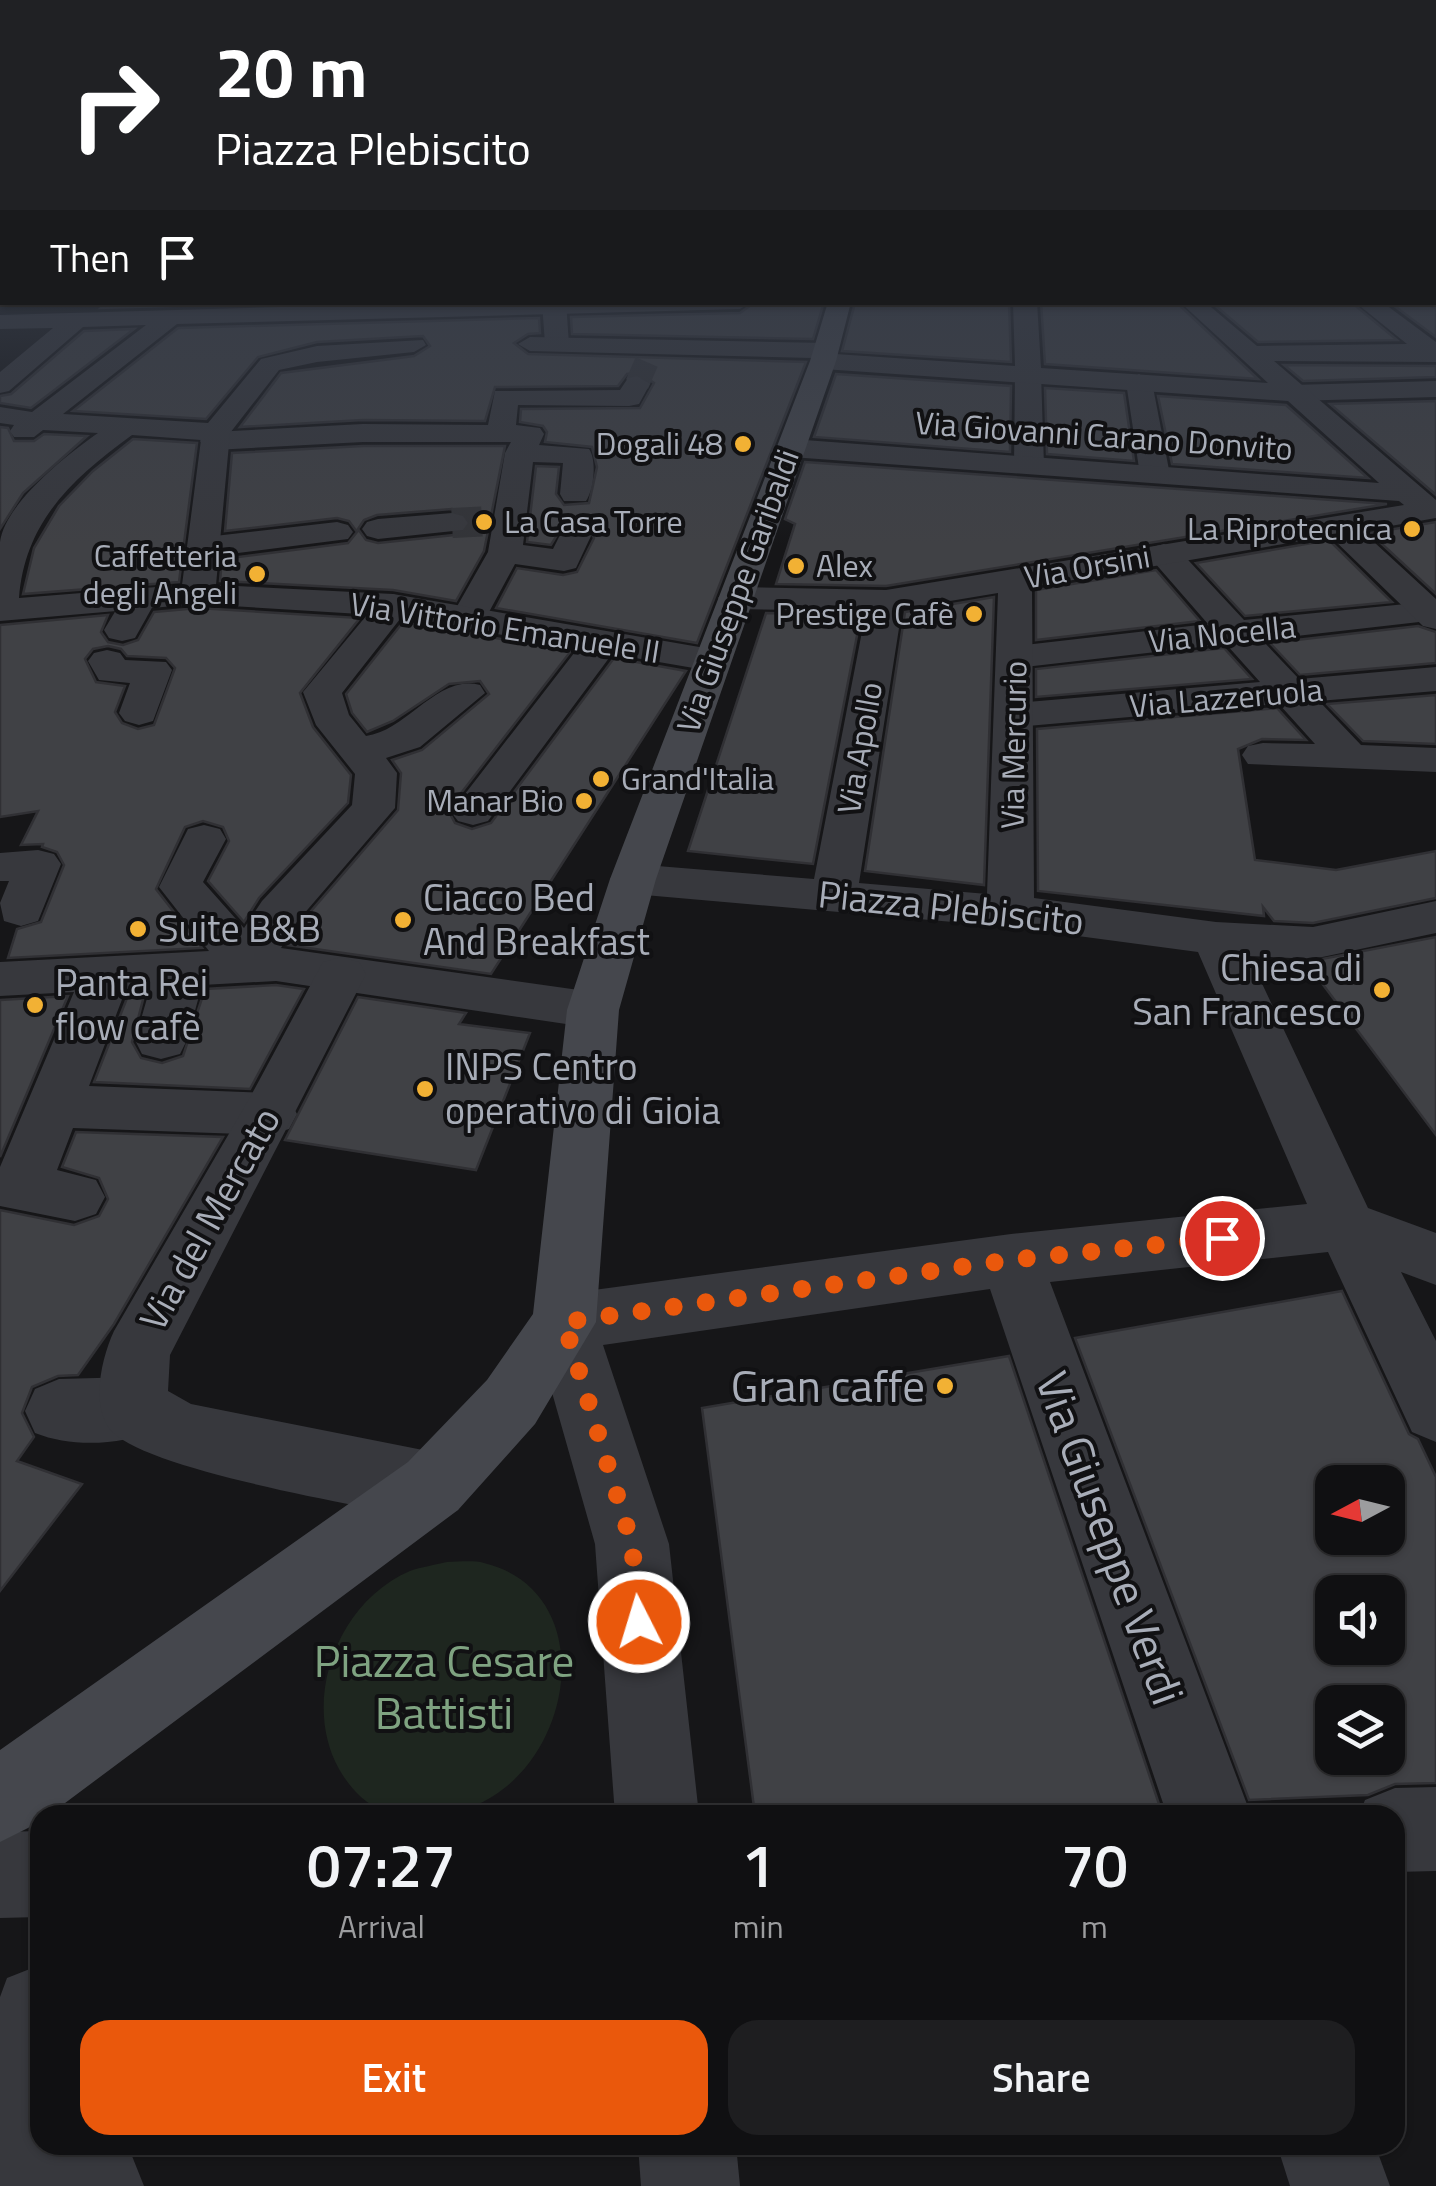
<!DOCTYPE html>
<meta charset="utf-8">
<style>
:root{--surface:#101012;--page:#1e1e20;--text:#f1f3f6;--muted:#9c9d9f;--line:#303032;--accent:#ea580c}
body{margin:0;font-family:"Titillium Web",sans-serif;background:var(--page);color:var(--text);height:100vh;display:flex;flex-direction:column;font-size:38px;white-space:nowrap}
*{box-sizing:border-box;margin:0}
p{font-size:32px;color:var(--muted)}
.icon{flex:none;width:55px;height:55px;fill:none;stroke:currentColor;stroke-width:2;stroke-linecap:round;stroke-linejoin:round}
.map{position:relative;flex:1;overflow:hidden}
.side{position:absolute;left:30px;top:1805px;width:1375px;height:350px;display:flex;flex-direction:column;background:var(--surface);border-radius:30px;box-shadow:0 2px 8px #0004,0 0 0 2px var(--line)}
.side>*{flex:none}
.hud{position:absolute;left:0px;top:0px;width:1438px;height:305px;box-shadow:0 2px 8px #0004,0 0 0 2px var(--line);background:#202124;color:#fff;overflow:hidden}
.needle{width:65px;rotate:263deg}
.fabs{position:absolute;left:1315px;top:1465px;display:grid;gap:20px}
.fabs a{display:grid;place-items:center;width:90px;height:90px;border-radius:20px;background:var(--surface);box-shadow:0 2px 8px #0004,0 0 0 2px var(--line);font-size:50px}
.pin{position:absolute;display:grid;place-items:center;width:85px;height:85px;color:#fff;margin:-42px;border:5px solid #fff;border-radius:50%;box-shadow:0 2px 10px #0007}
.me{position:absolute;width:110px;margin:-55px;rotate:355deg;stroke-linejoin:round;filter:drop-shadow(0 0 8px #0008)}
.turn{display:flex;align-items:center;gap:35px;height:210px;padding:0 50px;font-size:45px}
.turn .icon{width:130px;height:130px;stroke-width:2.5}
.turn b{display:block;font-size:70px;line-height:85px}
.then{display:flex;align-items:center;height:95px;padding:0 50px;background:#0003;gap:20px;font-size:38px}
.eta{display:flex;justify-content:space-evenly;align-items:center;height:170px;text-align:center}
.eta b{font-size:60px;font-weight:600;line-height:70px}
.cta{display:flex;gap:20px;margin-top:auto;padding:20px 50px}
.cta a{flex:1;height:115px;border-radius:30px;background:var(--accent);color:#fff;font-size:40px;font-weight:600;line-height:115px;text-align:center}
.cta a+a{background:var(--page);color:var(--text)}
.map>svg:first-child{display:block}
.green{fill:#1e261f}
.building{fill:#404145;stroke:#303034;stroke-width:2.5;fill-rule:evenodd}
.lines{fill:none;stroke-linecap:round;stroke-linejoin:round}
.pedestrian-tunnel-far1{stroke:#333438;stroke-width:24;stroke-dasharray:24 11;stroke-linecap:butt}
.pedestrian-tunnel{stroke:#333438;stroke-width:30;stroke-dasharray:30 15;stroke-linecap:butt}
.pedestrian{fill:#37383d;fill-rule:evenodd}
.minor{fill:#37383d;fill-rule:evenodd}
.secondary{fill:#45474d;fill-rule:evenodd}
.route{stroke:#ea580c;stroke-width:18;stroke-dasharray:0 32.4}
.poi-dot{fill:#f2b134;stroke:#111113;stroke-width:4}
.labels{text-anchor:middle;stroke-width:8;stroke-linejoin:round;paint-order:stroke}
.far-street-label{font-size:32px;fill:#a8adb8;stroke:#111113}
.far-poi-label{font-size:32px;fill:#a8adb8;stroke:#111113;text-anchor:end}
.poi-label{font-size:38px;fill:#a8adb8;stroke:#111113;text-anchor:start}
.street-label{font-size:38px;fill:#a8adb8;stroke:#111113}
.near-poi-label{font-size:45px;fill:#a8adb8;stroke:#111113;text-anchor:end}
.near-street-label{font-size:45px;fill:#a8adb8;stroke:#111113}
.near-park-label{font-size:45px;fill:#7fa381;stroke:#111113}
</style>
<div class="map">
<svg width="1436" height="2186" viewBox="0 0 1436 2186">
<rect width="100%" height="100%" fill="#161618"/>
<!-- green -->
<path class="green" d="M 447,1562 C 458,1562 473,1560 484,1563 C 617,1595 567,1815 427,1815 C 412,1815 396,1816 382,1810 C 364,1804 348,1785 339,1769 C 301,1701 337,1602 410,1571 C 421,1567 435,1565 447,1562 Z"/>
<!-- building -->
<g class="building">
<path d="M 108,302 L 310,302 L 101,308 Z"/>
<path d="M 755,302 L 824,302 L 813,339 L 572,334 L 571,317 L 740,313 Z"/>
<path d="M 955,302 L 1009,302 L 1011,362 L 842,351 L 855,303 Z"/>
<path d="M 1041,302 L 1176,302 L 1258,379 L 1045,364 Z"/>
<path d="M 1211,302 L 1351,302 L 1397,340 L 1258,342 Z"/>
<path d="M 1389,302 L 1423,302 L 1436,308 L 1436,337 Z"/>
<path d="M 539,318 L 540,333 L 528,334 L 514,343 L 528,354 L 806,362 L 697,643 L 496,608 L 517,568 L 563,575 L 577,572 L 594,538 L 587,525 L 563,525 L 551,545 L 527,542 L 536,466 L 559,467 L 556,494 L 564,505 L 589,503 L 597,467 L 592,447 L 545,442 L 547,432 L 543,426 L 520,422 L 521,409 L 640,408 L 654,383 L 639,373 L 627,374 L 618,386 L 495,387 L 485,421 L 363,420 L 240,427 L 281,373 L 414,356 L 430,346 L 423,336 L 317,342 L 258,357 L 206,419 L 73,411 L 178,328 Z"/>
<path d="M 134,329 L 31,408 L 0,403 L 0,396 L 11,394 L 84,331 Z"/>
<path d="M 1284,365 L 1436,366 L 1436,377 L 1303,381 Z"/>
<path d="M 836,374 L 1011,386 L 1010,452 L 814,437 Z"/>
<path d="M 1045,388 L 1124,393 L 1134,461 L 1047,454 Z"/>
<path d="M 1158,396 L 1286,405 L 1368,478 L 1172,464 Z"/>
<path d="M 1436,401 L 1436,495 L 1330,404 Z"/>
<path d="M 0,427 L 8,428 L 14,441 L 34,441 L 44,434 L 87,436 L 23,493 L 0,529 Z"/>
<path d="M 133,439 L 197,443 L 179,582 L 23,594 L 34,548 L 59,506 L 93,471 Z"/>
<path d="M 363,446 L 505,446 L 484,551 L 456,601 L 393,590 L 220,581 L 222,559 L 348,543 L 357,532 L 349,521 L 337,518 L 225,531 L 232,453 ZM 452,509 L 464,512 L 471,521 L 463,534 L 378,543 L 366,540 L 358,529 L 364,520 L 377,515 Z"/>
<path d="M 805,462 L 1387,504 L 886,586 L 776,584 L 795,524 L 785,519 Z"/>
<path d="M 1436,522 L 1436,594 L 1370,533 Z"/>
<path d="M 1329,540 L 1392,602 L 1245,616 L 1196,563 Z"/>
<path d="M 1156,570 L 1200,621 L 1036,640 L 1036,590 Z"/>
<path d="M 994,597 L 984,885 L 865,871 L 905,612 Z"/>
<path d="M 198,608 L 360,618 L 300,693 L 313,727 L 351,775 L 348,803 L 259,898 L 244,922 L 208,881 L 229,841 L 223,827 L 203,821 L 185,827 L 156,889 L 202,948 L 8,958 L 17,929 L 41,922 L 64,865 L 57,852 L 42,847 L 43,844 L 21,845 L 38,811 L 0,817 L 0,625 L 108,615 L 101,632 L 108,642 L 123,645 L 138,640 L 154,612 ZM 108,646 L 121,649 L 127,656 L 166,658 L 175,668 L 154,725 L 138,729 L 122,723 L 115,712 L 125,686 L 96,682 L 85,659 L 93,649 Z"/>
<path d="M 766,613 L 861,615 L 813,864 L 688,851 Z"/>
<path d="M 403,622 L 571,651 L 448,810 L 455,823 L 472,829 L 491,823 L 614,658 L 686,671 L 491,974 L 287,945 L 299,925 L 398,810 L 401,773 L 392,760 L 422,750 L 489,694 L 480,681 L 449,684 L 393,721 L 367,732 L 352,713 L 346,694 Z"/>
<path d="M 1418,626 L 1436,632 L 1436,663 L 1300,675 L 1270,643 Z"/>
<path d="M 1224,648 L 1252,679 L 1036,697 L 1036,669 Z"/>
<path d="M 1436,695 L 1436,744 L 1363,741 L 1327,704 Z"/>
<path d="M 1277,708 L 1306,740 L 1262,739 L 1238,749 L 1255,860 L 1336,870 L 1436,851 L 1436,898 L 1313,923 L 1274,921 L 1263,907 L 1264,916 L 1038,891 L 1037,729 Z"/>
<path d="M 1436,937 L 1436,1135 L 1306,962 Z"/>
<path d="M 276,985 L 304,989 L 250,1089 L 94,1082 L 129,993 L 145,992 L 132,1042 L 141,1058 L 162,1063 L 183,1056 L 205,989 Z"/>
<path d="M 68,996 L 0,1157 L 0,1000 Z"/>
<path d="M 358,997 L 466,1013 L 459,1024 L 530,1033 L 476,1170 L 285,1140 Z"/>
<path d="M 76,1132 L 223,1137 L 114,1324 L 78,1375 L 58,1376 L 32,1387 L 22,1413 L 34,1437 L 17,1461 L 82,1484 L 0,1591 L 0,1210 L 74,1225 L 99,1216 L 108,1199 L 99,1178 L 62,1167 Z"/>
<path d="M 1342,1291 L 1409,1434 L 1418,1439 L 1436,1477 L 1436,1783 L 1395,1784 L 1368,1795 L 1249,1800 L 1075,1338 ZM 1332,1482 L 1388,1482 L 1388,1538 L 1332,1538 ZM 1332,1592 L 1388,1592 L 1388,1648 L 1332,1648 ZM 1332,1702 L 1388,1702 L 1388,1758 L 1332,1758 Z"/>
<path d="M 1009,1356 L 1159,1804 L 931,1815 L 755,1815 L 702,1408 Z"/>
</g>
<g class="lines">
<!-- pedestrian-tunnel-far1 -->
<path class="pedestrian-tunnel-far1" d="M 637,384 L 651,352"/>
<!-- pedestrian-tunnel -->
<path class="pedestrian-tunnel" d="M 452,523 L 510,520"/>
<!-- pedestrian -->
<g class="pedestrian">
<rect x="0" y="240" width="2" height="12"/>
<path d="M 542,302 L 566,302 L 569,344 L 566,349 L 548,349 L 545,344 Z"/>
<path d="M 1028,366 L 1041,374 L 1044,466 L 1040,472 L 1018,472 L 1014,466 L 1015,374 Z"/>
<path d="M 1139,374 L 1152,382 L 1170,475 L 1166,481 L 1144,481 L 1140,475 L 1126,382 Z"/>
<path d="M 637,376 L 650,384 L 639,404 L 629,406 L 518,405 L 516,425 L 540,428 L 544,434 L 539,445 L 589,449 C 597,460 594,489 586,501 L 564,501 L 560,494 L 563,463 L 533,462 L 523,545 L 553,549 L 563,529 L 587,529 L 591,536 L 576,568 L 564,571 L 515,564 L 482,625 L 469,628 L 456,625 L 451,617 L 488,552 L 505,453 L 511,442 L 363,442 L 214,450 L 204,447 L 200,441 L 204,435 L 214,432 L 363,424 L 488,425 L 495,391 L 620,390 L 628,378 Z"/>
<path d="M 1436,381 L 1436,397 L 1293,401 L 1280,393 L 1293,385 Z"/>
<path d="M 452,513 L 463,516 L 468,523 L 463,530 L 378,539 L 367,536 L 362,529 L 367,522 L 378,519 Z"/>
<path d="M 337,522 L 348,525 L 353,532 L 348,539 L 206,557 L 194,554 L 189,547 L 194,540 L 206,537 Z"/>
<path d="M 1164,544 L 1176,547 L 1244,620 L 1436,601 L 1436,619 L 1428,621 L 1262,640 L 1299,679 L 1436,667 L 1436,691 L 1319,701 L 1361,745 L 1436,748 L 1436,772 L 1248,764 L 1242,755 L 1248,746 L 1263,743 L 1315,744 L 1279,704 L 1016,727 L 1002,723 L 996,715 L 1002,707 L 1016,703 L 1260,682 L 1226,644 L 1016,668 L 1003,665 L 997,657 L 1003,649 L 1016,646 L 1208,624 L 1147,554 L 1152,547 Z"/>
<path d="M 140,586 L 152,590 L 158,597 L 135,638 L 122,641 L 109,638 L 104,630 L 128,590 Z"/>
<path d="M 393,594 L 405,598 L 411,605 L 342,693 L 349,715 L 366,736 C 407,731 437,674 480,685 L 485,693 L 420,747 L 386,758 L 397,773 L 395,808 L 296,923 L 281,948 L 593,992 L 611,997 L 619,1010 L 611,1023 L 593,1028 L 276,981 L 202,985 L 187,1040 L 180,1054 L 161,1059 L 142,1054 L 135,1040 L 150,988 L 126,989 L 89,1086 L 269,1093 L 289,1099 L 297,1114 L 289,1129 L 269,1135 L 73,1128 L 57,1170 L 96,1180 L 105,1197 L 96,1214 L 75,1221 L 0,1206 L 0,1167 L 74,992 L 0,996 L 0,962 L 209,951 L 159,887 L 188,829 L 204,825 L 220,829 L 226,839 L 203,882 L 244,928 L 262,901 L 352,805 L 355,774 L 316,725 L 303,692 L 381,598 Z"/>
<path d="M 107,650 L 120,653 L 125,660 L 166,662 L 172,670 L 153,721 L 139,725 L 125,721 L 119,713 L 130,683 L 99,680 L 88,661 L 94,653 Z"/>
<path d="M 38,850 L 54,854 L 61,864 L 38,921 L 21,926 L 4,921 L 0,903 L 9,881 L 0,881 L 0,853 Z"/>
<path d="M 134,1377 L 158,1386 L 168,1408 L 158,1430 C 120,1445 73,1448 35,1433 L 25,1411 L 35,1389 L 59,1379 Z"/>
<path d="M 40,1965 L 40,2145 L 116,2145 L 130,2151 L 144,2186 L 0,2186 L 0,1997 L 7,1978 Z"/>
</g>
<!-- minor -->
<g class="minor">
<rect x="1435" y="244" width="1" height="13"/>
<path d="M 1435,291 L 1436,305 L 1427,303 L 1435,302 Z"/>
<path d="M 461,302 L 751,302 L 740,309 L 177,324 L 63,414 L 208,423 L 261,359 L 317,346 L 423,340 L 426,345 L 414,352 L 317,362 L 279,370 L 230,433 L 216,585 L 393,594 L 711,649 L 724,652 L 730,660 L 724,668 L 711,671 L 612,654 L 488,821 L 473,825 L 458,821 L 451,812 L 578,648 L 393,616 L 198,604 L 0,621 C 0,595 0,567 0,542 C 5,503 68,454 98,433 L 43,430 L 34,437 L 14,437 L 10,431 L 14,425 L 0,423 L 0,407 L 32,412 L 146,325 L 83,327 L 9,391 L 0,393 L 0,372 L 53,328 L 0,329 L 0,315 ZM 132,435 L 201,440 L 182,585 L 19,598 C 25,521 73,478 132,435 Z"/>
<path d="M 1013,302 L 1037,302 L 1041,368 L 1268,383 L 1180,302 L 1205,302 L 1257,346 L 1407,344 L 1355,302 L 1382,302 L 1436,342 L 1436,362 L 1274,361 L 1436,500 L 1436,518 L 1362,531 L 1436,599 L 1436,629 L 1423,626 L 1330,536 L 1032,587 L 1034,898 L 1216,922 L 1313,927 L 1436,901 L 1436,933 L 1313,959 L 1249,956 L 1368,1208 L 1436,1233 L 1436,1285 L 1401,1272 L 1436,1341 L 1436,1442 L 1412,1432 L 1328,1252 L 1050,1282 L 1251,1815 L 1167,1815 L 990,1289 L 603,1345 L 669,1544 L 699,1815 L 615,1815 L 595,1544 L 532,1322 L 541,1302 L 564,1294 L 1011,1234 L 1307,1204 L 1198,952 L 1010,927 L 633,894 L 617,889 L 610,879 L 617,869 L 633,864 L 814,879 L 866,611 L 736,609 L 724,605 L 718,598 L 724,591 L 736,587 L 886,590 L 1404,505 L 1399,501 L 791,457 L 781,454 L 776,448 L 781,442 L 791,439 L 1379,483 L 1288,401 L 823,369 L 814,366 L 812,358 L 530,351 L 518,344 L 530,337 L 825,343 L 834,346 L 835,354 L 1015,366 ZM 998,593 L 987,894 L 859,883 L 902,609 Z"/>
<path d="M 341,957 L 359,962 L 366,974 L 170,1355 L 168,1391 L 191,1404 L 433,1452 L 458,1462 L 468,1486 L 458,1510 L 433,1520 C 373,1508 139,1470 109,1428 C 91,1402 102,1357 114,1331 L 248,1101 L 323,962 Z"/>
<path d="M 1436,1787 L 1436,1871 L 1395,1872 L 1395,1815 L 1359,1815 L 1365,1800 L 1395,1788 Z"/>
<path d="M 40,1831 L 40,1917 L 0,1918 L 0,1832 Z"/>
<path d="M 638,2145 L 736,2145 L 740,2186 L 641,2186 Z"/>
<path d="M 1277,2145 L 1375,2145 L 1390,2186 L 1290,2186 Z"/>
</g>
<!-- secondary -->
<g class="secondary">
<rect x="1435" y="269" width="1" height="14"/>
<path d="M 828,302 L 851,302 L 836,361 L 656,879 L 619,1010 L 596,1322 L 535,1424 L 458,1510 L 49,1815 L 40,1815 L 40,1822 L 0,1842 L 0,1750 L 408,1462 L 487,1380 L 533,1314 L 567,1010 L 610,879 L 810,361 Z"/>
</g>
</g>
<!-- sky -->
<linearGradient id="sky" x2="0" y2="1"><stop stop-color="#0c0c0d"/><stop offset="0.44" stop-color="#363c48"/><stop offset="1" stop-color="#363c48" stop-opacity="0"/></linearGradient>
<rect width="1436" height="546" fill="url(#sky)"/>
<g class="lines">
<!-- route -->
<path class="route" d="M 639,1622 L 632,1544 L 564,1322 L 1011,1260 L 1222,1238"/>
</g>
<!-- markers -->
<g class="poi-dot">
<circle cx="743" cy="444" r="10"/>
<circle cx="484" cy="522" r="10"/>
<circle cx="1412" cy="529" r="10"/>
<circle cx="796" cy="566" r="10"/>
<circle cx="257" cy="574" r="10"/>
<circle cx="974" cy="614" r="10"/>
<circle cx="601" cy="779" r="10"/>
<circle cx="584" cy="801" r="10"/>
<circle cx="403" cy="920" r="10"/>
<circle cx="138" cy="929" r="10"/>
<circle cx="1382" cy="990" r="10"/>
<circle cx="35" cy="1005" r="10"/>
<circle cx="425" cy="1089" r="10"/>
<circle cx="945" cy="1386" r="10"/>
</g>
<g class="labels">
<!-- far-street labels -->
<g class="far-street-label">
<text transform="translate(1104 436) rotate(4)" y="11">Via Giovanni Carano Donvito</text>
<text transform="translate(1087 567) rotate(-10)" y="11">Via Orsini</text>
<text transform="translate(738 591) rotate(-70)" y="11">Via Giuseppe Garibaldi</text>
<text transform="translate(505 628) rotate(9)" y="11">Via Vittorio Emanuele II</text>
<text transform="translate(1222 634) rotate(-6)" y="11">Via Nocella</text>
<text transform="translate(1226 698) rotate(-5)" y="11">Via Lazzeruola</text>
<text transform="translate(1014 745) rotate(-89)" y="11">Via Mercurio</text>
<text transform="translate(860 748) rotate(-80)" y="11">Via Apollo</text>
</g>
<!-- far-poi labels -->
<g class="far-poi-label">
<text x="723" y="455">Dogali 48</text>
<text x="504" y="533" text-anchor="start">La Casa Torre</text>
<text x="1392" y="540">La Riprotecnica</text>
<text x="237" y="567">Caffetteria<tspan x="237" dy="37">degli Angeli</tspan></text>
<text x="816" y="577" text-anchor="start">Alex</text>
<text x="954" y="625">Prestige Cafè</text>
<text x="621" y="790" text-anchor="start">Grand'Italia</text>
<text x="564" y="812">Manar Bio</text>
</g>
<!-- poi labels -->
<g class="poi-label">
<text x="423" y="911">Ciacco Bed<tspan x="423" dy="44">And Breakfast</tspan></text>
<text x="158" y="942">Suite B&amp;B</text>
<text x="1362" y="981" text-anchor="end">Chiesa di<tspan x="1362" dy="44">San Francesco</tspan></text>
<text x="55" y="996">Panta Rei<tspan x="55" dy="44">flow cafè</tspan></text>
<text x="445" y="1080">INPS Centro<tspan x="445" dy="44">operativo di Gioia</tspan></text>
</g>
<!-- street labels -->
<g class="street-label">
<text transform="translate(951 908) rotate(6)" y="13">Piazza Plebiscito</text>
<text transform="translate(210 1219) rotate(-61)" y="13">Via del Mercato</text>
</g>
<!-- near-poi labels -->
<g class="near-poi-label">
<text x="925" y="1402">Gran caffe</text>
</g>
<!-- near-street labels -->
<g class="near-street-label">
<text transform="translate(1110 1538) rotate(70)" y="16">Via Giuseppe Verdi</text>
</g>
<!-- near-park labels -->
<g class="near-park-label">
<text x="444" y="1677">Piazza Cesare<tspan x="444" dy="52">Battisti</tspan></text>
</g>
</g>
</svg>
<div class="fabs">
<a><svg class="needle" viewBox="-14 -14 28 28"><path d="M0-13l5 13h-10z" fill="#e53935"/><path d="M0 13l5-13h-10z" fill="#9c9d9f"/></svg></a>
<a><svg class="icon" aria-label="sound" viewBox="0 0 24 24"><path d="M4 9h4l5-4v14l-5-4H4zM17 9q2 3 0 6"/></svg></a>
<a><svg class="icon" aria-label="layers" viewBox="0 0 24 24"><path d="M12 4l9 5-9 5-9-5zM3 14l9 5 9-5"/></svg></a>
</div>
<div class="pin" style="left:1222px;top:1238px;background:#d93025"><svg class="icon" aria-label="arrive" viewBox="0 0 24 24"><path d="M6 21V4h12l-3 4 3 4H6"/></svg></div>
<svg class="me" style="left:639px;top:1622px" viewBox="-20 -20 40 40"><circle r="17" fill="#ea580c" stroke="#fff" stroke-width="3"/><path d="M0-11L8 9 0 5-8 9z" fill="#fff"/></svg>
<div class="hud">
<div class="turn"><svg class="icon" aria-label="right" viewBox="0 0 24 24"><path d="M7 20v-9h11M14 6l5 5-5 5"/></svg><div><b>20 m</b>Piazza Plebiscito</div></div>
<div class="then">Then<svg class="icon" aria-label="arrive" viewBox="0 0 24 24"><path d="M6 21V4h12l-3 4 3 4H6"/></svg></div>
</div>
<section class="side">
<div class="eta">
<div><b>07:27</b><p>Arrival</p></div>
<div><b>1</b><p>min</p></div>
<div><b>70</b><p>m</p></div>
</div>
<div class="cta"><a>Exit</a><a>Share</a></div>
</section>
</div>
